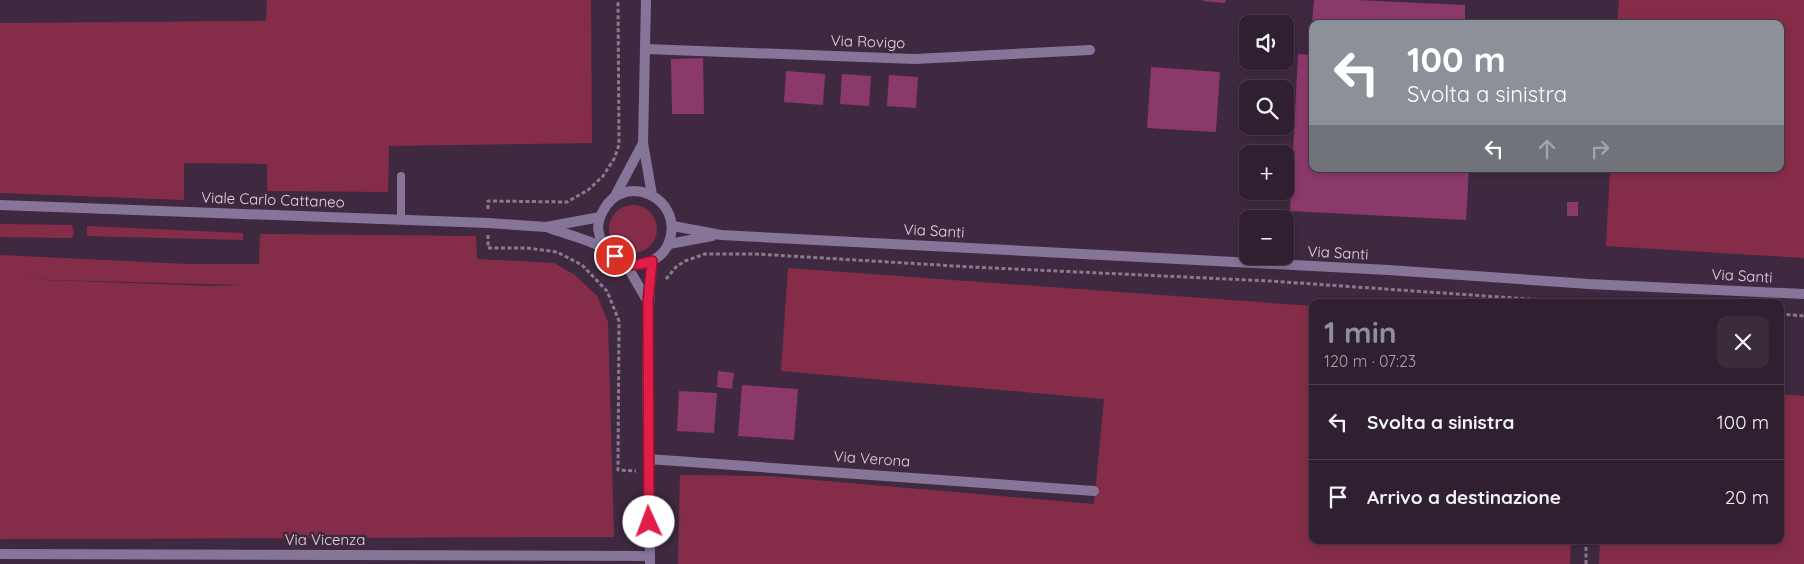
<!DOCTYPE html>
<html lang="it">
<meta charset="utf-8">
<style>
:root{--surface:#2f1f30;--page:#3b2c3c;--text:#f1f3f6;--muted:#a7a2ab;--line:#4a3d4c;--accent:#8c9099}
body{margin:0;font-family:Quicksand,sans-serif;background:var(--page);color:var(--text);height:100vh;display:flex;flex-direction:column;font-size:19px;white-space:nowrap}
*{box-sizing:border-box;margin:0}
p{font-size:16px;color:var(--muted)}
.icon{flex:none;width:28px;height:28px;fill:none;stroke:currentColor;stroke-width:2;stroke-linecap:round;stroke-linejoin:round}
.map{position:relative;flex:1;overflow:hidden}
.drawer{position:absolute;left:1309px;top:299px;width:475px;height:245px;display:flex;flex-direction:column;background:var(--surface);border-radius:10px;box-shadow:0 2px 8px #0003,0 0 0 1px var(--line)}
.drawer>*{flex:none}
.top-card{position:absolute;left:1309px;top:20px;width:475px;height:152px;border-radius:10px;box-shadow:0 2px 8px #0003,0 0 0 1px var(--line);background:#8c9099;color:#fff;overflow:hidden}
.fabs{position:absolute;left:1239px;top:15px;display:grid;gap:10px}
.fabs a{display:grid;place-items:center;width:55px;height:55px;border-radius:10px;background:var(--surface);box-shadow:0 2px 8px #0003,0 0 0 1px var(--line);font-size:25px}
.pin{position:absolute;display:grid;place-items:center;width:42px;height:42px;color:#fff;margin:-21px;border:2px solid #fff;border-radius:50%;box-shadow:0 1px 5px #0007}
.me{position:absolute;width:55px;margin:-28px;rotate:358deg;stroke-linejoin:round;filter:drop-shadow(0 0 4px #0008)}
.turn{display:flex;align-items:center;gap:18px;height:105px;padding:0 15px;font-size:22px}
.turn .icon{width:65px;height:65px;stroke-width:2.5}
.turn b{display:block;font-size:35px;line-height:42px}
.lanes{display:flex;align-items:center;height:48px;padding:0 15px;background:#0003;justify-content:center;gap:25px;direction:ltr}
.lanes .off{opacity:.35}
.round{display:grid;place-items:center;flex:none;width:52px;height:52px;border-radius:10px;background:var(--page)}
.overview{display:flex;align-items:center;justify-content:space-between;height:85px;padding:0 15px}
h1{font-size:30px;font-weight:700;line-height:38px;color:var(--accent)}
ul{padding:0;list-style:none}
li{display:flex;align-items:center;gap:15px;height:75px;padding:0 15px;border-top:1px solid var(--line)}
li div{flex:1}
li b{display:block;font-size:19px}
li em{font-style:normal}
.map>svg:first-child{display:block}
.green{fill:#852d48;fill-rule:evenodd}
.building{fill:#8b396b}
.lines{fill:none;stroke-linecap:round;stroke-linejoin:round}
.path{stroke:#8b798c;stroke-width:3;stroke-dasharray:4 2.5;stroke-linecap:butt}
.service{stroke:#867599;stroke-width:8}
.minor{stroke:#867599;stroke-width:10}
.tertiary{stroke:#867599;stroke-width:10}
.route-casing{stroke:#92132f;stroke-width:12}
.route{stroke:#e11d48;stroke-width:9}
.labels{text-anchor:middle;stroke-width:5;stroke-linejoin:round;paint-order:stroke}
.street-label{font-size:15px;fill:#e2d4e2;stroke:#3f2940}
</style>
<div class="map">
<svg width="1804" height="564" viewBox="0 0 1804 564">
<rect width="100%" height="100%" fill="#3f2940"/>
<!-- green -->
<g class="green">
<path d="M 267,0 L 591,0 L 592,143 L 389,146 L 388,192 L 267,191 L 267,164 L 184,163 L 184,200 L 0,193 L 0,23 L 266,21 Z"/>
<path d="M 1619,0 L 1804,0 L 1804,258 L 1606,246 L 1610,169 L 1780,169 L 1780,24 L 1617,24 Z"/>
<circle cx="633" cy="229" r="24"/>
<path d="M 0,224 L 72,225 L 74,233 L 72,238 L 0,237 Z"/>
<path d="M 87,226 L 243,233 L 243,240 L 87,236 Z"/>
<path d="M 260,234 L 476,236 L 477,259 L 554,263 L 575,275 L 597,296 L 608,322 L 614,537 L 0,539 L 0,255 L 187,264 L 259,264 ZM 16,279 L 241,285 L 214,286 Z"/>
<path d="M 788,268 L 1312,306 L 1312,540 L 1571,540 L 1570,564 L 678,564 L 680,475 L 769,476 L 1094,504 L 1104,399 L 781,371 Z"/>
<path d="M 1780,394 L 1804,396 L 1804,564 L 1599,564 L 1600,540 L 1780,540 Z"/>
</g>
<!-- building -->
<g class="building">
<path d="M 1203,0 L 1226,0 L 1225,3 L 1203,1 Z"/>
<path d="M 1314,0 L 1356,0 L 1465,5 L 1465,24 L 1312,24 Z"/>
<path d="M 1298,54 L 1312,55 L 1312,169 L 1469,169 L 1466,220 L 1290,211 Z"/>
<path d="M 703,58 L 704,114 L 672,114 L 671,59 Z"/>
<path d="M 1151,67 L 1220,72 L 1216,132 L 1147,128 Z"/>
<path d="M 786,71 L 825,74 L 823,105 L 784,102 Z"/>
<path d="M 842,74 L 871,76 L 869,106 L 840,104 Z"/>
<path d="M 889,75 L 918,77 L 916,108 L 887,106 Z"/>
<rect x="1567" y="202" width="11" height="14"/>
<path d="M 718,371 L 734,373 L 732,389 L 717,387 Z"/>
<path d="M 742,385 L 798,389 L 794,440 L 738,436 Z"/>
<path d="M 679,391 L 717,393 L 714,433 L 677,431 Z"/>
</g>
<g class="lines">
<!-- path -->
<g class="path">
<path d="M 488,209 L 488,201 L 567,202 L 588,190 L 603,176 L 614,159 L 619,145 L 618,0"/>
<path d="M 488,235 L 488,248 L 527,248 L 557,252 L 582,265 L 607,291 L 619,321 L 618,470 L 636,471"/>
<path d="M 666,279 L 676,267 L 685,261 L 705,254 L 756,254 L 972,267 L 1270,281 L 1572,302"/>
<path d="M 1780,314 L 1804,316"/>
<path d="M 1586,564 L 1586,540"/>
</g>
<!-- service -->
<path class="service" d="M 401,176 L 401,219"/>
<!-- minor -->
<g class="minor">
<path d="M 646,49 L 915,59 L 1090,50"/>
<path d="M 648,459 L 1094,491"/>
<path d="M 0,554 L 650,556"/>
</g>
<!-- tertiary -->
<g class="tertiary">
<path d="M 646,0 L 643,143 L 652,195"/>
<path d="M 615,196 L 643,143"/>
<path d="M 0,205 L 488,223 L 546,227 L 600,217"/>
<path d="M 673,226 L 721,235 L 1388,270 L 1589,284 L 1804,294"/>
<path d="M 547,227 C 565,234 587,239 604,248 C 611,252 617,260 625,263 C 641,270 664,258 669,242 C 685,198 624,170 603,211 C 599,217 597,227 599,233 C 600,238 602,243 604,248"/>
<path d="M 669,244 L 712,236"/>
<path d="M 626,264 L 648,302"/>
<path d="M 650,564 C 650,463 643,362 652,261"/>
</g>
</g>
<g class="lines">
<defs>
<path id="route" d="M 615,256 C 630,267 635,266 652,261 L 648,302 L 649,522"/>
</defs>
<!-- route casing -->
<use href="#route" class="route-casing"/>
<!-- route -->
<use href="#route" class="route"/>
</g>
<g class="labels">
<!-- street labels -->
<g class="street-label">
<text transform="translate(868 42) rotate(2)" y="5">Via Rovigo</text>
<text transform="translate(273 200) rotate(2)" y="5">Viale Carlo Cattaneo</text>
<text transform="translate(934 231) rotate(3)" y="5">Via Santi</text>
<text transform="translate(1338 253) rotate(3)" y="5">Via Santi</text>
<text transform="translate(1742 276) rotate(3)" y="5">Via Santi</text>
<text transform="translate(872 459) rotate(4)" y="5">Via Verona</text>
<text x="325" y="545">Via Vicenza</text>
</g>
</g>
</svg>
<div class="fabs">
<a><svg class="icon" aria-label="sound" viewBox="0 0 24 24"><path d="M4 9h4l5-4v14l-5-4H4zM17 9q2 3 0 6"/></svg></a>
<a><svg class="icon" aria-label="search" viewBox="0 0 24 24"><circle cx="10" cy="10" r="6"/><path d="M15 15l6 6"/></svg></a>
<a>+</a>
<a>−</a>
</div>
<div class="pin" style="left:615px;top:256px;background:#d93025"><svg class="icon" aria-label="arrive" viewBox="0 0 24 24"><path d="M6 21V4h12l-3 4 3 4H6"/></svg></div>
<svg class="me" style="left:649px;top:522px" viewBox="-20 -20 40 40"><circle r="19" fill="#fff"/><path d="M0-13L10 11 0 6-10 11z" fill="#e11d48"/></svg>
<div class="top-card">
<div class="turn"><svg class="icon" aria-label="left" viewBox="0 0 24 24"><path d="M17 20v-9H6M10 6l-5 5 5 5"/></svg><div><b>100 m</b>Svolta a sinistra</div></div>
<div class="lanes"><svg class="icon" aria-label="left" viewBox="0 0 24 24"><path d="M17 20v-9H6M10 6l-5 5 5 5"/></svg><svg class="icon off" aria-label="ahead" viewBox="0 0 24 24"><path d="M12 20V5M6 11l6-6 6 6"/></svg><svg class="icon off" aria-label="right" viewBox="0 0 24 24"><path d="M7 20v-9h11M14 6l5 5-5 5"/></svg></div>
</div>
<section class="drawer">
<div class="overview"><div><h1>1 min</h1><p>120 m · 07:23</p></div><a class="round"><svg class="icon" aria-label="close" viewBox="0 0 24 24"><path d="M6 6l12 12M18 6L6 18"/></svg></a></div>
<ul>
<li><svg class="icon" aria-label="left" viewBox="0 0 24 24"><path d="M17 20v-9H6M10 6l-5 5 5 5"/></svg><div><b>Svolta a sinistra</b></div><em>100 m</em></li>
<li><svg class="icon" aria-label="arrive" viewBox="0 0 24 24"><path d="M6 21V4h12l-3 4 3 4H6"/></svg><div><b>Arrivo a destinazione</b></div><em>20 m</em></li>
</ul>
</section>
</div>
